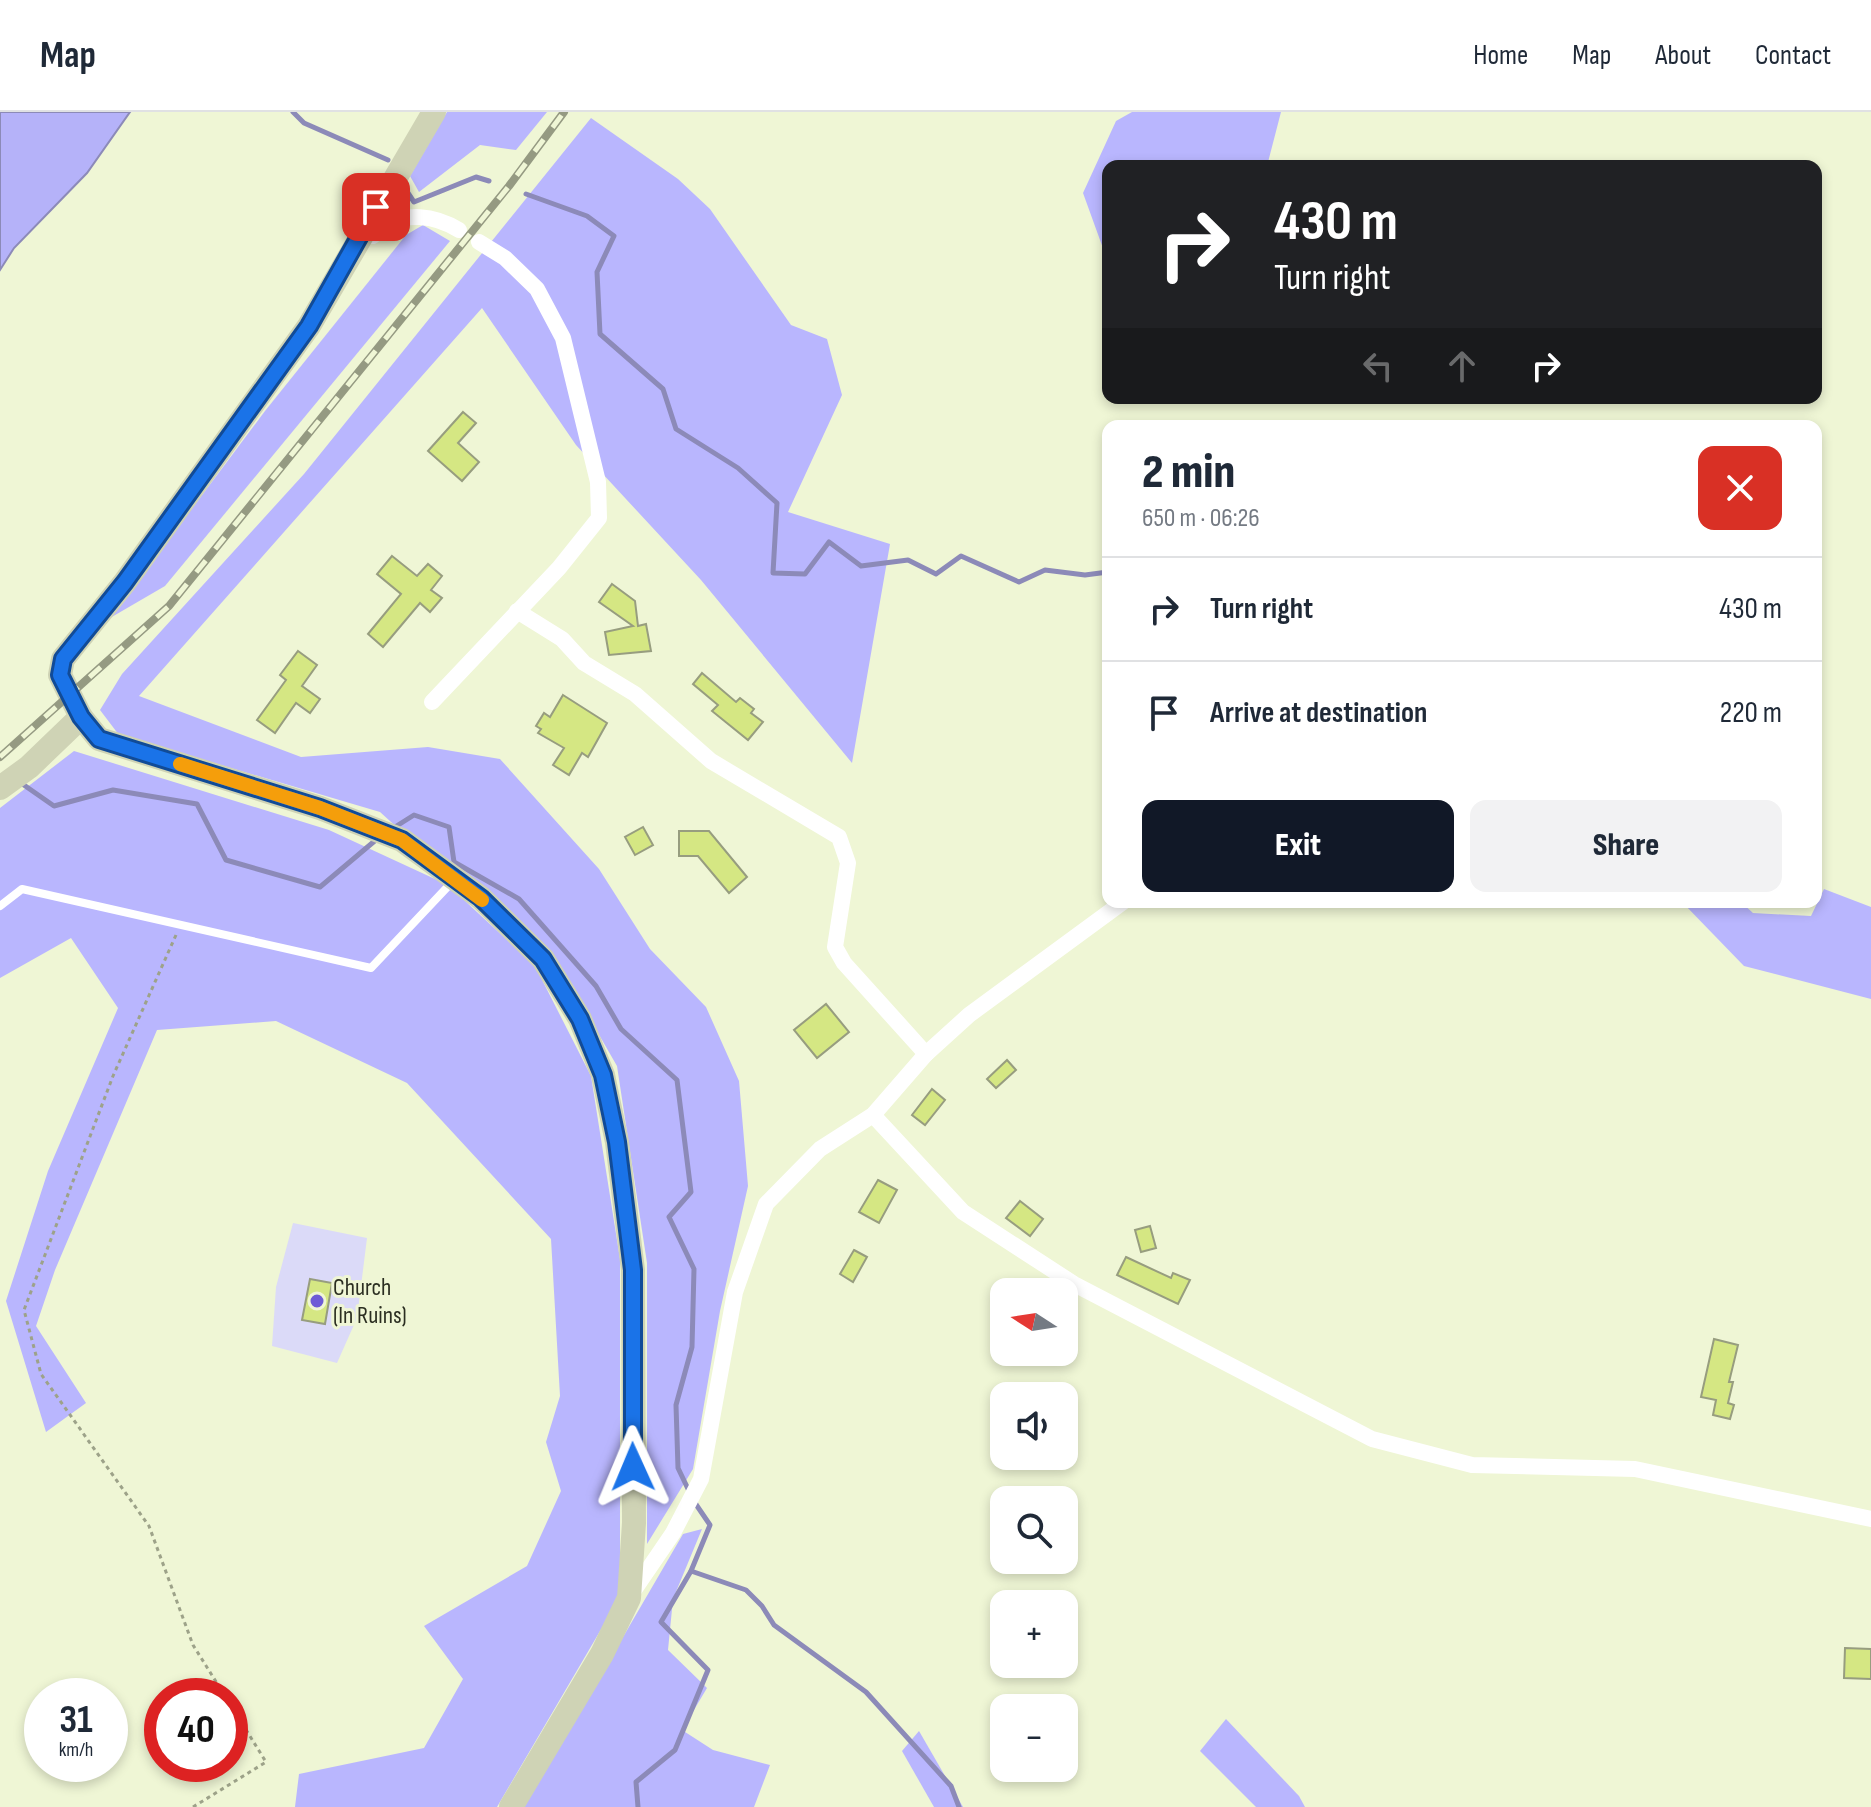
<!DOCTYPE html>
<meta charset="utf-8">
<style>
:root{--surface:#fff;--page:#f2f2f3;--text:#1f2937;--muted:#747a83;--line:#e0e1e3;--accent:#111827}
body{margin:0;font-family:"Sofia Sans Condensed",sans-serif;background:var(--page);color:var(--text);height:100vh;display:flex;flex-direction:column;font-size:30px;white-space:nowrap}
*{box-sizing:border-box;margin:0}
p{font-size:26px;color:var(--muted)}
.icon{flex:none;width:44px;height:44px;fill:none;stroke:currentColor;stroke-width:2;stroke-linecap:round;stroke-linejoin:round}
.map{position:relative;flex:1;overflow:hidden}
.details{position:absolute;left:1102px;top:308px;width:720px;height:488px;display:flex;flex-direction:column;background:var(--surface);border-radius:16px;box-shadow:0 4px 12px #0003}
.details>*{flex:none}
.banner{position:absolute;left:1102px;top:48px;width:720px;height:244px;border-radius:16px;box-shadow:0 4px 12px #0003;background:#202124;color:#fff;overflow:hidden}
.needle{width:52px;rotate:282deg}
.fabs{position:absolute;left:990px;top:1166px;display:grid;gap:16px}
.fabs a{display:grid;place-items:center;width:88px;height:88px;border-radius:16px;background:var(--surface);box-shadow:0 4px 12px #0003;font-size:40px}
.speed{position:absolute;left:24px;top:1566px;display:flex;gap:16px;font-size:40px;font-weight:700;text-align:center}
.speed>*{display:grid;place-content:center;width:104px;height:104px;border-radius:50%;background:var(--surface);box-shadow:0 4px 12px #0003;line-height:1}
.speed small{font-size:20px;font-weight:400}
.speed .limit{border:12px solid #d22;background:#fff;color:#111}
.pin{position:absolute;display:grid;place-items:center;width:68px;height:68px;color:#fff;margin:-34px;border-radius:16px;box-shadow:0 4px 12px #0006}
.me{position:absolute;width:88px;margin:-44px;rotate:359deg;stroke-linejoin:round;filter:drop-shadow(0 0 6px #0008)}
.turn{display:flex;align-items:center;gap:28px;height:168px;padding:0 40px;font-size:36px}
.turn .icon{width:104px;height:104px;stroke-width:2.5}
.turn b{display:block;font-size:56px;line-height:68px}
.lanes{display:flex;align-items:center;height:76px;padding:0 40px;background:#0003;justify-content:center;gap:40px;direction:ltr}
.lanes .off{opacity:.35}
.round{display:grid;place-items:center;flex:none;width:84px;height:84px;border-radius:16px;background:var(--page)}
.summary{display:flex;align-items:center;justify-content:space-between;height:136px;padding:0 40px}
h1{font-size:48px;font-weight:800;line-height:60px}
.cta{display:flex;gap:16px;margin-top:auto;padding:16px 40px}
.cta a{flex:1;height:92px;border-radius:16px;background:var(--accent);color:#fff;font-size:32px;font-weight:800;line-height:92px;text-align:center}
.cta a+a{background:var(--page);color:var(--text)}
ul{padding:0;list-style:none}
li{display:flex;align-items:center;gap:24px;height:104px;padding:0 40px;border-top:2px solid var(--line)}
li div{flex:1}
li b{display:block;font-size:30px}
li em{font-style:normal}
header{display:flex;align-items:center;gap:48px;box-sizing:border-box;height:112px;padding:0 40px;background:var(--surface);border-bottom:2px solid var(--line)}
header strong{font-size:38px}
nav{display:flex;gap:44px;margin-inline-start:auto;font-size:28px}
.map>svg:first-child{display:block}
.green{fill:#dbdaf8}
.forest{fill:#b9b6fe}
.water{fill:#b5b2f9;stroke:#8c8ab8;stroke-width:2}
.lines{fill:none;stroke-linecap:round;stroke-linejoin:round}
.stream{stroke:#8c8ab8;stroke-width:5}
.building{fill:#d5e783;stroke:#979d7f;stroke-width:2}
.path{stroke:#9da289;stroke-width:3;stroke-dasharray:4 4;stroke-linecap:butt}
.lane{stroke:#fff;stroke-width:8}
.street{stroke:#fff;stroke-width:16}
.secondary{stroke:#cfd3b5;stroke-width:24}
.rail-casing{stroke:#959a82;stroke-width:8}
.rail{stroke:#eff6d5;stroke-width:5;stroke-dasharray:15;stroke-linecap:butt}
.route-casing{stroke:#114b97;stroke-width:20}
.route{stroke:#1a73e8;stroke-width:14}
.slow{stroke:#f59e0b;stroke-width:14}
.poi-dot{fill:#6e5cd6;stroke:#eff6d5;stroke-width:3}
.labels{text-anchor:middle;stroke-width:6;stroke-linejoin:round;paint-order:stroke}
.poi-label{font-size:24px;fill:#2b2e21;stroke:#eff6d5;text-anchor:start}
</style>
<header>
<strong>Map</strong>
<nav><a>Home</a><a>Map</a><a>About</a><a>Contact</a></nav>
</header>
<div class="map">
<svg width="1871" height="1695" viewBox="0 0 1871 1695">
<rect width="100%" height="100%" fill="#eff6d5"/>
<!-- green -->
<path class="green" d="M 293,1111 L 367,1126 L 357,1206 L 337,1251 L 272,1234 L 276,1175 Z"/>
<!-- forest -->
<g class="forest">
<path d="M 447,0 L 547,0 L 516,38 L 480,33 L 419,80 L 410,64 Z"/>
<path d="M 1132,0 L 1281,0 L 1267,54 L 1108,54 L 1108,150 L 1083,81 L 1116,9 Z"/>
<path d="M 591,6 L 678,67 L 710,97 L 791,213 L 827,227 L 842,283 L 788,400 L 890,432 L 852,651 L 701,468 L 576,333 L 482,196 L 139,584 L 301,645 L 428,635 L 500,647 L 599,757 L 650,837 L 706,895 L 739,969 L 748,1074 L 720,1199 L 693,1357 L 647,1432 L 647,1151 L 617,954 L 552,841 L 454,767 L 380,700 L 119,623 L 100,598 L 122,562 L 304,362 Z"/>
<path d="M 423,113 L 450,129 L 165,474 L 110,506 L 265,299 L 406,123 Z"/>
<path d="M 74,639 L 329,718 L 448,773 L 535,854 L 591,964 L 620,1147 L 620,1485 L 497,1695 L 295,1695 L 299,1662 L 424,1636 L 463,1567 L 424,1514 L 527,1454 L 561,1379 L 546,1330 L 560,1284 L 551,1127 L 407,971 L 276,909 L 157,918 L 55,1158 L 36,1214 L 86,1291 L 46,1320 L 6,1189 L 48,1059 L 118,896 L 71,826 L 0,866 L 0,696 Z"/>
<path d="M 1824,777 L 1871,795 L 1871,887 L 1744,854 L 1682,790 L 1741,790 L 1753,801 L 1811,804 Z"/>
<path d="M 702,1417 L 673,1487 L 668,1538 L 707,1576 L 682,1618 L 713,1638 L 770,1653 L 754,1695 L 524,1695 L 683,1422 Z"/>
<path d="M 1226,1607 L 1299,1684 L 1305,1695 L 1256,1695 L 1200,1639 Z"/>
<path d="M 919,1619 L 963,1695 L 934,1695 L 902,1639 Z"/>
</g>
<!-- water -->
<path class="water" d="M 0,0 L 130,0 L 87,61 L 14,136 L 0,158 Z"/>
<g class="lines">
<!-- stream -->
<g class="stream">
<path d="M 293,0 L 304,11 L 388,48"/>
<path d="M 408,81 L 414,90 L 476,65 L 489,69"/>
<path d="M 526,82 L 587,104 L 614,124 L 597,160 L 600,222 L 663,277 L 676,317 L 738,356 L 777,391 L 773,461 L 805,462 L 829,430 L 861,454 L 908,448 L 936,462 L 961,444 L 1019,470 L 1045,458 L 1085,463 L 1108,460"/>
<path d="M 21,671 L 54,694 L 113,678 L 197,692 L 226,748 L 320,775 L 377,727"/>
<path d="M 395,715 L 414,703 L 449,715 L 454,750 L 519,787 L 596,874 L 621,917 L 677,968 L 691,1080 L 669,1105 L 694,1157 L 692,1235 L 676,1293 L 678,1356 L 689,1379"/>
<path d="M 691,1459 L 746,1478 L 762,1494 L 774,1513 L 866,1580 L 951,1674 L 959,1695"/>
<path d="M 638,1695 L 636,1670 L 675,1638 L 708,1558 L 661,1510 L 691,1459 L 710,1413 L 693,1388"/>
</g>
</g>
<!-- building -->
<g class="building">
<path d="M 463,300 L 476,311 L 458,331 L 479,350 L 462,369 L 428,339 Z"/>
<path d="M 392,444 L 417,464 L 428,452 L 442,464 L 431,478 L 442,486 L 430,500 L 420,491 L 383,535 L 368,522 L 401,482 L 377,462 Z"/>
<path d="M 612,472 L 635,489 L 638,514 L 646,512 L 651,539 L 609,543 L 605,520 L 633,514 L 599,490 Z"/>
<path d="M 298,539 L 317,553 L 302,574 L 320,587 L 310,601 L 296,591 L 275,621 L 257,608 L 286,568 L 280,563 Z"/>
<path d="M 702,561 L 736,590 L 740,586 L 754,597 L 751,601 L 763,610 L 748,628 L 712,599 L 718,593 L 693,572 Z"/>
<path d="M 563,583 L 607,611 L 588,645 L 582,641 L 569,663 L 553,653 L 564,636 L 538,621 L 541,617 L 536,614 L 544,601 L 550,605 Z"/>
<path d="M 643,715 L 653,733 L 635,743 L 625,725 Z"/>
<path d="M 679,719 L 709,719 L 747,765 L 729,781 L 698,744 L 679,744 Z"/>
<path d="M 826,892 L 849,920 L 817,946 L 794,918 Z"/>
<path d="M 1007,948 L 1016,958 L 996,976 L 987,967 Z"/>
<path d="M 932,977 L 945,988 L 925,1013 L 912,1003 Z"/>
<path d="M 878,1068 L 897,1078 L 879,1111 L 859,1100 Z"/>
<path d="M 1020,1089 L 1043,1107 L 1030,1124 L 1006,1106 Z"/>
<path d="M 1150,1114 L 1156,1136 L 1141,1140 L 1135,1118 Z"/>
<path d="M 854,1138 L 867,1145 L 853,1170 L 840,1162 Z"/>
<path d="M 1126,1145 L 1171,1166 L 1173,1161 L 1190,1168 L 1178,1192 L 1117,1163 Z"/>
<path d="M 310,1167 L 332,1171 L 325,1212 L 302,1208 Z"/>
<path d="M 1714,1227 L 1738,1233 L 1729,1270 L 1733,1270 L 1728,1291 L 1734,1293 L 1730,1307 L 1713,1303 L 1716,1288 L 1701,1285 Z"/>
<path d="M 1845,1536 L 1871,1537 L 1871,1567 L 1844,1566 Z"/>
</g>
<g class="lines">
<!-- path -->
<g class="path">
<path d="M 176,823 L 113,964 L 24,1198 L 41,1262 L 149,1414 L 193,1533 L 225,1584"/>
<path d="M 193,1695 L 266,1650 L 230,1592"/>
</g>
<!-- lane -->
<path class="lane" d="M 0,794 L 22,777 L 371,856 L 454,768"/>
<!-- street -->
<g class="street">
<path d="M 373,124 L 379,111 C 409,103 431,101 459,118"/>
<path d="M 517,499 L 562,527 L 584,551 L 635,582 L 711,649 L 839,725 L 848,751 L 835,835 L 844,851 L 926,942"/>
<path d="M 432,590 L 559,456 L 599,406 L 598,370 L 563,226 L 537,177 L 505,146 L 479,130"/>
<path d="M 873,1003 L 963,1100 L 1074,1172 L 1372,1327 L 1472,1353 L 1635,1357 L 1871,1407"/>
<path d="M 630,1484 L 673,1421 L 701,1367 L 735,1180 L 766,1092 L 820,1037 L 873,1003 L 926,942 L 969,903 L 1123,790"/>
</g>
<!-- secondary -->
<g class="secondary">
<path d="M 81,605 L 99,627 L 320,696 L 402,728 L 481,786 L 543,847 L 580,907 L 603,963 L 617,1030 L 633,1158 L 634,1411 L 629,1486 L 602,1542 L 511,1695"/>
<path d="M 0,676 L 29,655 L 81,605 L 60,563 L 63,547 L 125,470 L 309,214 L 434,0"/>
</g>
<defs>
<path id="rail" d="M 0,645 L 169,494 L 509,74 L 564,0"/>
</defs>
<!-- rail casing -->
<use href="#rail" class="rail-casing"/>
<!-- rail -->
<use href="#rail" class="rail"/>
</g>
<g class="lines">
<defs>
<path id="route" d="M 376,95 L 309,214 L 125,470 L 63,547 L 60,563 L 81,605 L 99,627 L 320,696 L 402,728 L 481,786 L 543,847 L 580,907 L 603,963 L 617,1030 L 633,1158 L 633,1355"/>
</defs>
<!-- route casing -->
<use href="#route" class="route-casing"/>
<!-- route -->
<use href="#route" class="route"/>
<!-- slow -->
<path class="slow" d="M 180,652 L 320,696 L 402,728 L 482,788"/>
</g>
<!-- markers -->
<circle class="poi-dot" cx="317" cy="1189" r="8"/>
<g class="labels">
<!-- poi labels -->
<g class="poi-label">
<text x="333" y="1183">Church<tspan x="333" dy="28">(In Ruins)</tspan></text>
</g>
</g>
</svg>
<div class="fabs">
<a><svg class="needle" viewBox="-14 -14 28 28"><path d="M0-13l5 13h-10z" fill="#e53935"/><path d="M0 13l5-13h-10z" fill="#747a83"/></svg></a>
<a><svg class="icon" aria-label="sound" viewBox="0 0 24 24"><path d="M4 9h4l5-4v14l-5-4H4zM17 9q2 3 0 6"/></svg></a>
<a><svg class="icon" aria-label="search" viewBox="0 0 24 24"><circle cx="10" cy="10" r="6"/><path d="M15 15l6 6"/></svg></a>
<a>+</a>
<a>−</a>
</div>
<div class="speed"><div>31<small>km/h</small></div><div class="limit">40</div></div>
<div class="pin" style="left:376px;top:95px;background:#d93025"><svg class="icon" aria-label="arrive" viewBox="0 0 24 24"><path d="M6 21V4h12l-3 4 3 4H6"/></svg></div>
<svg class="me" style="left:633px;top:1355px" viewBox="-20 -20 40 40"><path d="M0-17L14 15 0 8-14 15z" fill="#1a73e8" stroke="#fff" stroke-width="4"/></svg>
<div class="banner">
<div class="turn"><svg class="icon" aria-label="right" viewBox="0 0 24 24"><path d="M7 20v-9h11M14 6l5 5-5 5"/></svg><div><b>430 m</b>Turn right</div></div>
<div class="lanes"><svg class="icon off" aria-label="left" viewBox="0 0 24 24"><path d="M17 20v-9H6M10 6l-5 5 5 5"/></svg><svg class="icon off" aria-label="ahead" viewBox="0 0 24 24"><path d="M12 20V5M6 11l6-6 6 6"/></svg><svg class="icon" aria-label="right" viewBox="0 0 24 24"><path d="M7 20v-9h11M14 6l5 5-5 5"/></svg></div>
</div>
<section class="details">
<div class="summary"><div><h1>2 min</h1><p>650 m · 06:26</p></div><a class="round" style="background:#d93025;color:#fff"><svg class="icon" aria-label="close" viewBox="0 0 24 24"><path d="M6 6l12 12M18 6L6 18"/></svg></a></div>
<ul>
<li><svg class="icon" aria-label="right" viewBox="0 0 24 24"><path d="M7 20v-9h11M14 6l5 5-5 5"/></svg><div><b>Turn right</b></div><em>430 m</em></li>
<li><svg class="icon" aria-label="arrive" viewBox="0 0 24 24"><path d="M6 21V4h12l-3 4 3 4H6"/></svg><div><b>Arrive at destination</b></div><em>220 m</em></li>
</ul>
<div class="cta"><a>Exit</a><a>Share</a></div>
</section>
</div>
